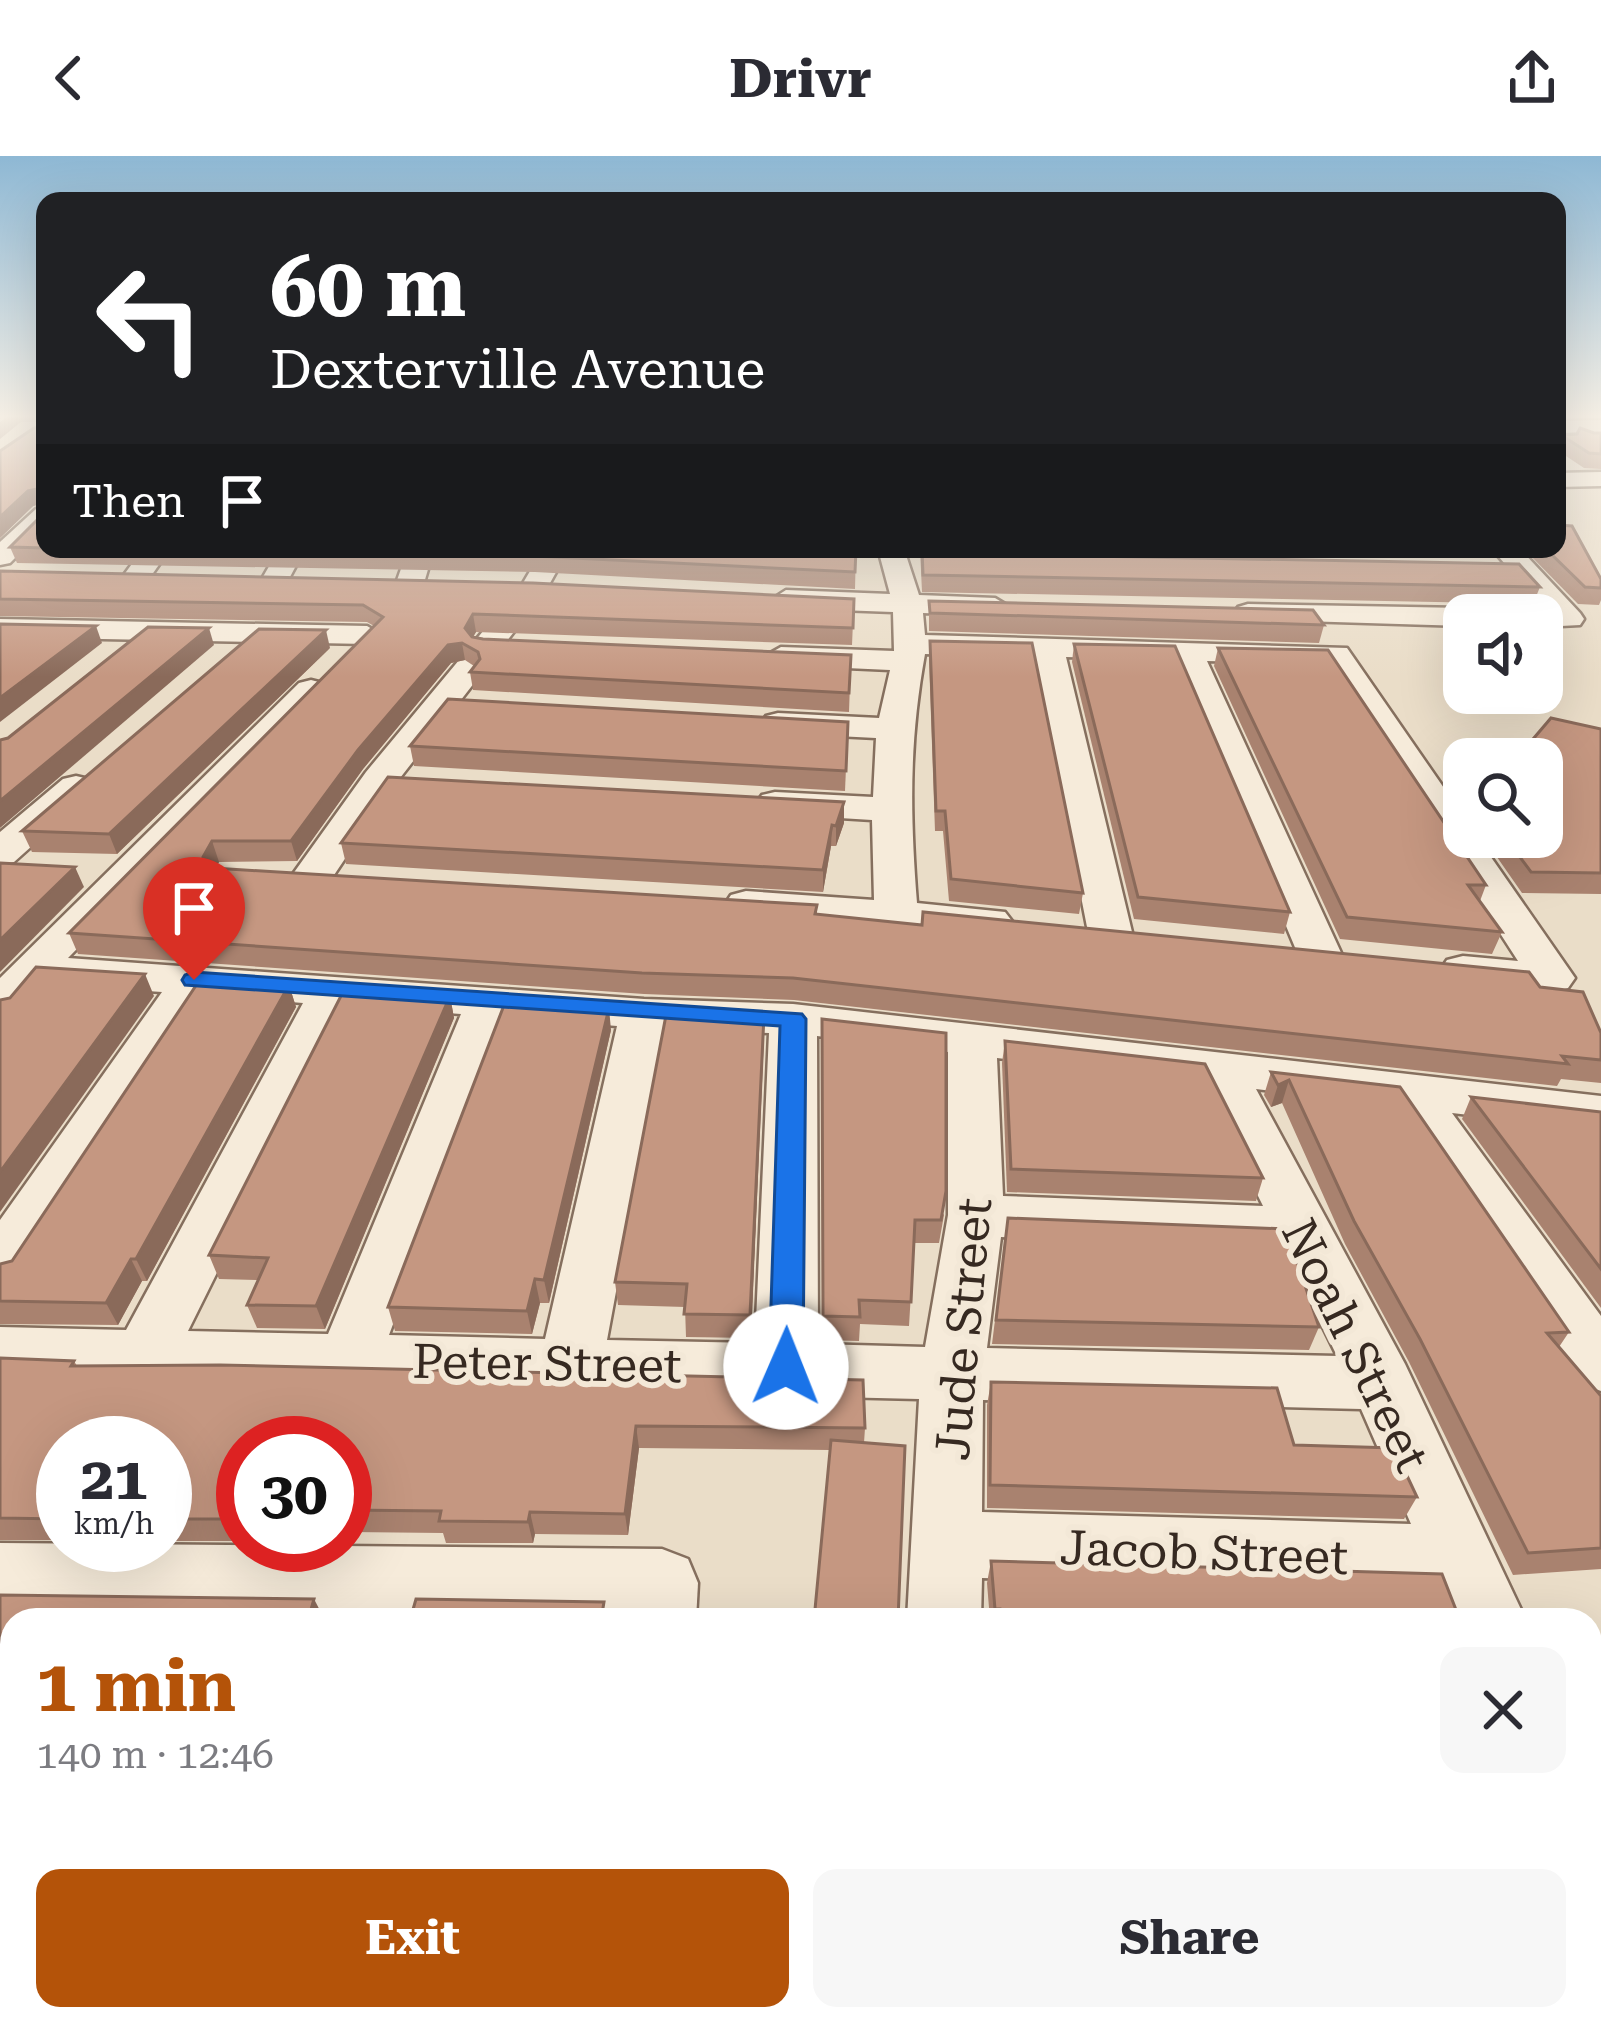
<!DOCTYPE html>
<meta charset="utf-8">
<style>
:root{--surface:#fff;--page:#f7f7f7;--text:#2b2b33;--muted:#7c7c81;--accent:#b45309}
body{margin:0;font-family:"Roboto Serif",serif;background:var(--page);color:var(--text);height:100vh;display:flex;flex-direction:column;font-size:45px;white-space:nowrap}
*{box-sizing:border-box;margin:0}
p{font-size:39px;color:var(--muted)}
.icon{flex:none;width:66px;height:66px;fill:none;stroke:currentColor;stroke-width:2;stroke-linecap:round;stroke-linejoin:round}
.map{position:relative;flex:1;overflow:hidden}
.details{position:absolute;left:0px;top:1452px;width:1602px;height:423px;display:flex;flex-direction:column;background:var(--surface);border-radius:36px 36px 0 0;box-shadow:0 12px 48px #0002}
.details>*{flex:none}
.banner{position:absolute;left:36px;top:36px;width:1530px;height:366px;border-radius:24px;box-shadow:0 12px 48px #0002;background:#202124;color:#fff;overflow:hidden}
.tools{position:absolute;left:1443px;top:438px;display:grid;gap:24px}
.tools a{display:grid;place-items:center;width:120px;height:120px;border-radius:24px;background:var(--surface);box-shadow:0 12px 48px #0002;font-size:60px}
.speed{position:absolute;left:36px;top:1260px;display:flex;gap:24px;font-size:60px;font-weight:700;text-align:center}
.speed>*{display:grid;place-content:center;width:156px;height:156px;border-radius:50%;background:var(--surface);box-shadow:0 12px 48px #0002;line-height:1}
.speed small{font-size:30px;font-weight:400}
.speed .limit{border:18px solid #d22;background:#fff;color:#111}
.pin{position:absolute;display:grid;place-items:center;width:102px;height:102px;color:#fff;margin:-123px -51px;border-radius:50% 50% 50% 0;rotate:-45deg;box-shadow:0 0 12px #0007}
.pin .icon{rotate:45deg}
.me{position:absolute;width:132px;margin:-66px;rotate:1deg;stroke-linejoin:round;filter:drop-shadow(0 0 9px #0008)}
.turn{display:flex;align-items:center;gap:42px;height:252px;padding:0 36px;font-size:54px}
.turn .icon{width:156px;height:156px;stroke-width:2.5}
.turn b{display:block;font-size:84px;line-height:102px}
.then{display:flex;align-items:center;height:114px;padding:0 36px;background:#0003;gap:24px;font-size:45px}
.round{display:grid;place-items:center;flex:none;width:126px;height:126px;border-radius:24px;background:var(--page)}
.head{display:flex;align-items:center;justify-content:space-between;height:204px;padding:0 36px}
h1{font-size:72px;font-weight:700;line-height:90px;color:var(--accent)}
.cta{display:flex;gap:24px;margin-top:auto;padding:24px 36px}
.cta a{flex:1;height:138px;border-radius:24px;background:var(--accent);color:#fff;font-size:48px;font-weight:700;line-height:138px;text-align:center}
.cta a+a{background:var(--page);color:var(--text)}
header{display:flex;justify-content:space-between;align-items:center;height:156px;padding:0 36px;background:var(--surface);font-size:54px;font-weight:700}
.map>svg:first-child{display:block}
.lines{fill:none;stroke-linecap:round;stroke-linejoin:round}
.street-casing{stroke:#856f5e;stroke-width:5}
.street{fill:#f6ebda;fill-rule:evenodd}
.wall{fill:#a9826f}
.shaded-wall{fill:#8a6a5a}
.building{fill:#c59781;stroke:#8a6a5a;stroke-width:3}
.route{fill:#1a73e8;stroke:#114b97;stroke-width:3}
.labels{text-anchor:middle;stroke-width:12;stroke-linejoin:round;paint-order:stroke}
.near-street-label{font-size:48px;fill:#362921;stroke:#f3e8d7}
</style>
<header><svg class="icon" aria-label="back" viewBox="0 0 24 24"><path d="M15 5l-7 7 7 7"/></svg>Drivr<svg class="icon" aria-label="share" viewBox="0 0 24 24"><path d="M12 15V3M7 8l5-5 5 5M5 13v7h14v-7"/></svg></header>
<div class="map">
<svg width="1601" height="1874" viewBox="0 0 1601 1874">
<rect width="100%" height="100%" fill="#eaddc8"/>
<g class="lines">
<defs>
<g id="street">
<path d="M 1601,264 L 1601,276 L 1557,277 L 1557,265 Z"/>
<path d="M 1601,316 L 1601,330 L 1557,331 L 1557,317 Z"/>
<path d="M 45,350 L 45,372 L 10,407 L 0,409 L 0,386 L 36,353 Z"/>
<path d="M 143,393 L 170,393 L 144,430 L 124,430 L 120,424 Z"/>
<path d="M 279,393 L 305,393 L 284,432 L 274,434 L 260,426 Z"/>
<path d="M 408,393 L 434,393 L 424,427 L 410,435 L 396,427 Z"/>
<path d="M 543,393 L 569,393 L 545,436 L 393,631 L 326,731 L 311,734 L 296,731 L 290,722 L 366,616 L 523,427 Z"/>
<path d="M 878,393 L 904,393 L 919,439 L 995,442 L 1010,451 L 995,460 L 923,457 L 925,479 L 1347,492 L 1464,661 L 1464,681 L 1477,681 L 1575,822 L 1568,832 L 1552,836 L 1447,824 L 1440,814 L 1447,804 L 1463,800 L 1518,805 L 1326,508 L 1207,505 L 1343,801 L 1337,811 L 1321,814 L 1305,811 L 1299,801 L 1175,504 L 1066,501 L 1132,776 L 1125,785 L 1110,789 L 1095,785 L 1088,776 L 1034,501 L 925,498 C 909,587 910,657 917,747 L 1005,756 L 1012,765 L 1005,774 L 990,778 L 731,757 L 725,748 L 731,739 L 746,735 L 874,744 L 872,664 L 775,658 L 762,655 L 756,647 L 762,639 L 775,636 L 873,641 L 876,582 L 778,577 L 766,574 L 761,567 L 766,560 L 778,557 L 879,562 L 890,514 L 781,509 L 765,500 L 781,491 L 894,495 L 893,456 L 786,452 L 772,443 L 786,434 L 890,438 Z"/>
<path d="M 1492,393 L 1520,393 L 1580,457 L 1584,463 L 1580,469 L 1542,471 L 1542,459 L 1529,459 L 1544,453 Z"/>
<path d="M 1248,448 L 1464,452 L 1477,459 L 1464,459 L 1464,470 L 1238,463 L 1233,457 L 1238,451 Z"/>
<path d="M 0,463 L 367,470 L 382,479 L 367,488 L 0,481 Z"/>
<path d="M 311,524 L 323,527 L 327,534 L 323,541 L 68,802 L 644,843 L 793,848 L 1601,940 L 1601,974 L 1452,957 L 1601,1160 L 1601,1235 L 1579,1227 L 1394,950 L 1256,933 L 1405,1208 L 1526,1464 L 1452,1464 L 1440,1436 L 982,1422 L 981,1464 L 907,1464 L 919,1243 L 0,1221 L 0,1171 L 126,1174 L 303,847 L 207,839 L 21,1125 L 0,1131 L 0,1064 L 162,836 L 44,828 L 17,861 L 0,865 L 0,822 L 299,527 ZM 349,850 L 461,858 L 328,1178 L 188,1175 ZM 507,861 L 617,870 L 545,1183 L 389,1179 ZM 665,872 L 769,877 L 755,1187 L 607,1184 ZM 817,880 L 948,896 L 948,1059 L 925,1191 L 818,1188 ZM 997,902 L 1202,927 L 1263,1050 L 1003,1040 ZM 1001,1081 L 1284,1092 L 1337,1200 L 987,1192 ZM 983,1244 L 1361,1253 L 1411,1368 L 982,1356 Z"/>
<path d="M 76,620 L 89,623 L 95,631 L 89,639 L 14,706 L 0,709 L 0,676 L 63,623 Z"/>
<path d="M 0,1387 L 662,1393 L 688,1403 L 698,1427 L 696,1464 L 0,1455 Z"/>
<rect x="0" y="1656" width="12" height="86"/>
<path d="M 1590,1838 L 1601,1874 L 1510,1874 L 1508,1863 L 1590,1863 Z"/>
<path d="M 201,1863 L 293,1863 L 289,1874 L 197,1874 Z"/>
<path d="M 574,1863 L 666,1863 L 665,1874 L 573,1874 Z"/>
<path d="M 877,1863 L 969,1863 L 968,1874 L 876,1874 Z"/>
</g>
</defs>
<!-- street casing -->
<use href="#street" class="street-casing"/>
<!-- street -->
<use href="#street" class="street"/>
</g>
<!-- wall -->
<g class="wall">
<path d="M 0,259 L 45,259 L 45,393 L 856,393 L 855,433 L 535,416 L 17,407 L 10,391 L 44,357 L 43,347 L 33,350 L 0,382 L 0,295 L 44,271 L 44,266 L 21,266 Z"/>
<path d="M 1594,277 L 1601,277 L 1601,313 L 1584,312 L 1557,294 L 1561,279 Z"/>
<path d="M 920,393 L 1030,393 L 1036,399 L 1540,431 L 1533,448 L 922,436 Z"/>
<path d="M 1179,393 L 1492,393 L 1491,398 Z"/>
<path d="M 1524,393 L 1557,393 L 1601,423 L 1601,444 L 1599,449 L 1578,448 Z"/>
<path d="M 0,415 L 854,443 L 852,489 L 476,476 L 473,481 L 483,483 L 851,499 L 849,556 L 473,534 L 470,516 L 474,510 L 465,504 L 451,507 L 363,613 L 297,705 L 219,706 L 215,712 L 817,749 L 817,758 L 1540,831 L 1601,877 L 1601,927 L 1561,923 L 1557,930 L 794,844 L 644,838 L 78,798 L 69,777 L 374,470 L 367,466 L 0,460 Z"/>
<path d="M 929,445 L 1324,469 L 1319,487 L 929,475 Z"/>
<path d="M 930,485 L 1083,737 L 1079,758 L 949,745 L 943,675 L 935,675 L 929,503 Z"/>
<path d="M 1074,488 L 1290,756 L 1284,778 L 1134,763 L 1072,506 Z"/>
<path d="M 330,492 L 117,698 L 32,696 L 22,675 Z"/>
<path d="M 1218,492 L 1486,729 L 1480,745 L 1502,776 L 1492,798 L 1340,783 L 1214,510 Z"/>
<path d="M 848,566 L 845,635 L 414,610 L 410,590 Z"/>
<path d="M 1601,573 L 1601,738 L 1522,737 L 1483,681 L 1542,681 Z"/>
<path d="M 844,667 L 836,690 L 831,690 L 823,736 L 346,708 L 341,687 Z"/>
<path d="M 289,829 L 296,851 L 147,1125 L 142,1125 L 118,1169 L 0,1168 L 0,1108 L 12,1105 Z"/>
<path d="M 450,840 L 454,862 L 325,1173 L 257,1172 L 247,1149 L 258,1124 L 219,1123 L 209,1099 Z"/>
<path d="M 764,859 L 751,1182 L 686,1181 L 685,1151 L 618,1149 L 615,1126 Z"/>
<path d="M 822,863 L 944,1059 L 939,1087 L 914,1087 L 909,1170 L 860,1168 L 859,1185 L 822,1184 Z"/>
<path d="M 611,874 L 549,1147 L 540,1147 L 532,1178 L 395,1175 L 388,1151 Z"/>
<path d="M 1005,885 L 1263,1022 L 1256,1045 L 1007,1036 L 1002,907 Z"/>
<path d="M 1271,916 L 1400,931 L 1569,1176 L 1559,1191 L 1601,1240 L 1601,1413 L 1513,1419 L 1409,1206 L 1345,1088 L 1282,947 L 1271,951 L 1264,939 Z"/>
<path d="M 1471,941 L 1601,956 L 1601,1152 L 1462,963 Z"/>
<path d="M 1008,1062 L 1319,1171 L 1309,1194 L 992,1188 Z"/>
<path d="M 0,1202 L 74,1205 L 77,1210 L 865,1272 L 864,1287 L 830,1294 L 639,1292 L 628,1379 L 535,1378 L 533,1387 L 446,1387 L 443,1377 L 350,1376 L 347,1386 L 345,1386 L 345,1287 L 243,1287 L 243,1385 L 165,1385 L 165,1287 L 63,1287 L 63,1384 L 0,1384 Z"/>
<path d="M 991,1226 L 1294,1289 L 1417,1341 L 1404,1363 L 987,1352 L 987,1249 Z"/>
<path d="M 991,1405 L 1460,1464 L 990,1464 L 987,1427 Z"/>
<path d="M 0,1439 L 12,1464 L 12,1657 L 7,1652 L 0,1653 Z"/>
<path d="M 1601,1717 L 1601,1779 L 1591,1773 Z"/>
<path d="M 12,1863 L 198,1863 L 196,1874 L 0,1874 Z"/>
</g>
<!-- shaded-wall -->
<g class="shaded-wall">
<path d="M 10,259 L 18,259 L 21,266 L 0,283 L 0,266 Z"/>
<path d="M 42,332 L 45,347 L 33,350 L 0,382 L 0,361 L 28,335 Z"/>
<path d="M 473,458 L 476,476 L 468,489 L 465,472 Z"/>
<path d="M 96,470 L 102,487 L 0,566 L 0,542 Z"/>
<path d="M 209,472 L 214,489 L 0,672 L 0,645 Z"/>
<path d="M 326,474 L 330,492 L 117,698 L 109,678 Z"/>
<path d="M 462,487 L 465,504 L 451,507 L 363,613 L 297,705 L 291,685 L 358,594 L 448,489 Z"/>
<path d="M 844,646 L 844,667 L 836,690 L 836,670 Z"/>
<path d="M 832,669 L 831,690 L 823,736 L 823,714 Z"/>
<path d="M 212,685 L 219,706 L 210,722 L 203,701 Z"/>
<path d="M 75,711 L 84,731 L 0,816 L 0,784 Z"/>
<path d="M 145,818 L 154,840 L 0,1056 L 0,1016 Z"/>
<path d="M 289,829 L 296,851 L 147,1125 L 136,1103 Z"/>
<path d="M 450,840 L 454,862 L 325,1173 L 316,1150 Z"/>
<path d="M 609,852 L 611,874 L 549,1147 L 544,1124 Z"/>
<path d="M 764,859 L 764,881 L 751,1182 L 750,1159 Z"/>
<path d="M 1289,924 L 1282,947 L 1271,951 L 1278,929 Z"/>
<path d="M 131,1103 L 142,1125 L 118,1169 L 106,1147 Z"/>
<path d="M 535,1123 L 540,1147 L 532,1178 L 527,1155 Z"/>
<path d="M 636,1270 L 639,1292 L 628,1379 L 625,1358 Z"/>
<path d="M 530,1356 L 535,1378 L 533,1387 L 528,1366 Z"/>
<path d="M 345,1364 L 350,1376 L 347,1386 L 345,1380 Z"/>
<path d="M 314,1443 L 325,1464 L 308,1464 Z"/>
<path d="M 167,1863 L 169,1863 L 181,1874 L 163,1874 Z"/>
<path d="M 180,1863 L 198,1863 L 196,1874 L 191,1874 Z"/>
<path d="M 514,1863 L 525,1863 L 523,1874 L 512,1874 Z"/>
</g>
<!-- building -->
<g class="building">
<path d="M 44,259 L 45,392 L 10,391 L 44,357 L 42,332 L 28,335 L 0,361 L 0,295 L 34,272 L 44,271 Z"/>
<path d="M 1580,272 L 1594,277 L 1601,277 L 1601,298 L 1589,297 L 1561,279 L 1577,278 Z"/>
<path d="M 1557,369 L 1572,370 L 1601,423 L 1601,432 L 1585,431 L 1546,393 L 1557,393 Z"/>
<path d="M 123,393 L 856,393 L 855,416 L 533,400 Z"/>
<path d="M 922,393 L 1028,393 L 1036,399 L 1519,408 L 1540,431 L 923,419 Z"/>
<path d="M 0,415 L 533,427 L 854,443 L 853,472 L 473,458 L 465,472 L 472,481 L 483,483 L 851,499 L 849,537 L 470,516 L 480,503 L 478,496 L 462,487 L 448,489 L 358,594 L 291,685 L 212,685 L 203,701 L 213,712 L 817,749 L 815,758 L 922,769 L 923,756 L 1529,816 L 1540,831 L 1583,836 L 1601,877 L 1601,904 L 1562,900 L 1568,908 L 793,822 L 642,817 L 69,777 L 383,461 L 363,449 L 0,443 Z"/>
<path d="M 929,445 L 1313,454 L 1324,469 L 930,457 Z"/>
<path d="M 0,468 L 96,470 L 0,542 Z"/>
<path d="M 148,471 L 209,472 L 0,645 L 0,584 L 8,582 Z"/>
<path d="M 259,473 L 326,474 L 109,678 L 22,675 Z"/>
<path d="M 930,485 L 1032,487 L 1083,737 L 951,723 L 945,655 L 936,655 Z"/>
<path d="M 1074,488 L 1175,490 L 1290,756 L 1138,741 Z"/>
<path d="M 1218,492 L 1328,494 L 1486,729 L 1468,729 L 1502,776 L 1347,761 Z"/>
<path d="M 448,543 L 848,566 L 846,615 L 410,590 Z"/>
<path d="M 1551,562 L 1601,573 L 1601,717 L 1531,716 L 1505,681 L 1542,681 L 1542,603 L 1516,603 Z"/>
<path d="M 388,621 L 844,646 L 836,670 L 832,669 L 823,714 L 341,687 Z"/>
<path d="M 0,707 L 75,711 L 0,784 Z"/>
<path d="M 36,811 L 145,818 L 0,1016 L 0,844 L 10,842 Z"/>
<path d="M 201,822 L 289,829 L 136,1103 L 131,1103 L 106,1147 L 0,1145 L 0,1108 L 12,1105 Z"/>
<path d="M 345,832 L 450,840 L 316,1150 L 247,1149 L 268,1102 L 209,1099 Z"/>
<path d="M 506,844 L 609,852 L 544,1124 L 535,1123 L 527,1155 L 388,1151 Z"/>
<path d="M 667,854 L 764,859 L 750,1159 L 684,1158 L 687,1128 L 615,1126 Z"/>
<path d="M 822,863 L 946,877 L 946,1035 L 941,1064 L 915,1064 L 911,1146 L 859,1144 L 860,1161 L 823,1160 Z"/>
<path d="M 1005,885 L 1205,908 L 1263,1022 L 1011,1013 Z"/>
<path d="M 1271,916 L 1400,931 L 1569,1176 L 1547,1177 L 1601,1240 L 1601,1392 L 1528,1397 L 1420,1183 L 1354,1065 L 1289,924 L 1278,929 Z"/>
<path d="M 1471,941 L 1601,956 L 1601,1113 Z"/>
<path d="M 1008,1062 L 1286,1073 L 1319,1171 L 996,1164 Z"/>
<path d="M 0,1202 L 74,1205 L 71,1210 L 220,1209 L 863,1224 L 865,1272 L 636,1270 L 625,1358 L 530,1356 L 528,1366 L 439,1365 L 441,1355 L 345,1354 L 345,1287 L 243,1287 L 243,1363 L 165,1363 L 165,1287 L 63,1287 L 63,1363 L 0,1362 Z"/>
<path d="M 991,1226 L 1277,1232 L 1294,1289 L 1394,1292 L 1417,1341 L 990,1329 Z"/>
<path d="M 831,1284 L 905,1290 L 898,1464 L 814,1464 Z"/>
<path d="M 991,1405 L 1442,1418 L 1460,1464 L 1001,1464 L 1000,1453 L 995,1453 Z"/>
<path d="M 0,1439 L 314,1443 L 308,1464 L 12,1464 L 12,1642 L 0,1642 Z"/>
<path d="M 416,1443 L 604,1446 L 601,1464 L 410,1464 Z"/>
<path d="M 0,1730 L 12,1730 L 12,1863 L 167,1863 L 163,1874 L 0,1874 Z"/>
<path d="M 426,1863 L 514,1863 L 512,1874 L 423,1874 Z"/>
<path d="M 778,1863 L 880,1863 L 880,1874 L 777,1874 Z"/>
</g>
<!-- sky -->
<linearGradient id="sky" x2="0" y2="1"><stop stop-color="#8eb8d4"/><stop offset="0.5" stop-color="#f6f0e6"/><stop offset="1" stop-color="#f6f0e6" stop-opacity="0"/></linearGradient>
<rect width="1601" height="521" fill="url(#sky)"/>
<!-- route -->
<path class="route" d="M 194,816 L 802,858 L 806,863 L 803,1211 L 798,1221 L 786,1225 L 774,1221 L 769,1211 L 780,870 L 185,829 L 182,824 L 185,819 Z"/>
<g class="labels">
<!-- near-street labels -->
<g class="near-street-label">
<text transform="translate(963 1173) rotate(-85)" y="17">Jude Street</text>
<text transform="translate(1356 1189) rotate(64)" y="17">Noah Street</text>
<text transform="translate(547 1207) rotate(1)" y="17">Peter Street</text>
<text transform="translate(1204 1396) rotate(2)" y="17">Jacob Street</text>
</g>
</g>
</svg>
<div class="tools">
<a><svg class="icon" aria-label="sound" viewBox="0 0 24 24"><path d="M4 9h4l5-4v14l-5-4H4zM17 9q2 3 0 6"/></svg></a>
<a><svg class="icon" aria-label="search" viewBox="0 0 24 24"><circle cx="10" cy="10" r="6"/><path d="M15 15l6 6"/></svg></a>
</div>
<div class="speed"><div>21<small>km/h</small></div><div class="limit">30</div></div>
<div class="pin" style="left:194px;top:824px;background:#d93025"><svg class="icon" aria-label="arrive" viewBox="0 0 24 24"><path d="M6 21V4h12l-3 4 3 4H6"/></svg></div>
<svg class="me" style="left:786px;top:1211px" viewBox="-20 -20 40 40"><circle r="19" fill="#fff"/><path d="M0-13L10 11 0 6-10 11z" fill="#1a73e8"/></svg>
<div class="banner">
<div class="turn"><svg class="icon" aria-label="left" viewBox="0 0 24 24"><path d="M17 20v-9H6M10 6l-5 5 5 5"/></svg><div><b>60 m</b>Dexterville Avenue</div></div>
<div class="then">Then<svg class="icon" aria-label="arrive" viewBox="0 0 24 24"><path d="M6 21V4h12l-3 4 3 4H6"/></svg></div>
</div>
<section class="details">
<div class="head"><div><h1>1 min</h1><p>140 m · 12:46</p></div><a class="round"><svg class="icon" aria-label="close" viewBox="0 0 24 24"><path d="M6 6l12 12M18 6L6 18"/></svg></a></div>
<div class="cta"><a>Exit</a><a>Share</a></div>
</section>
</div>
